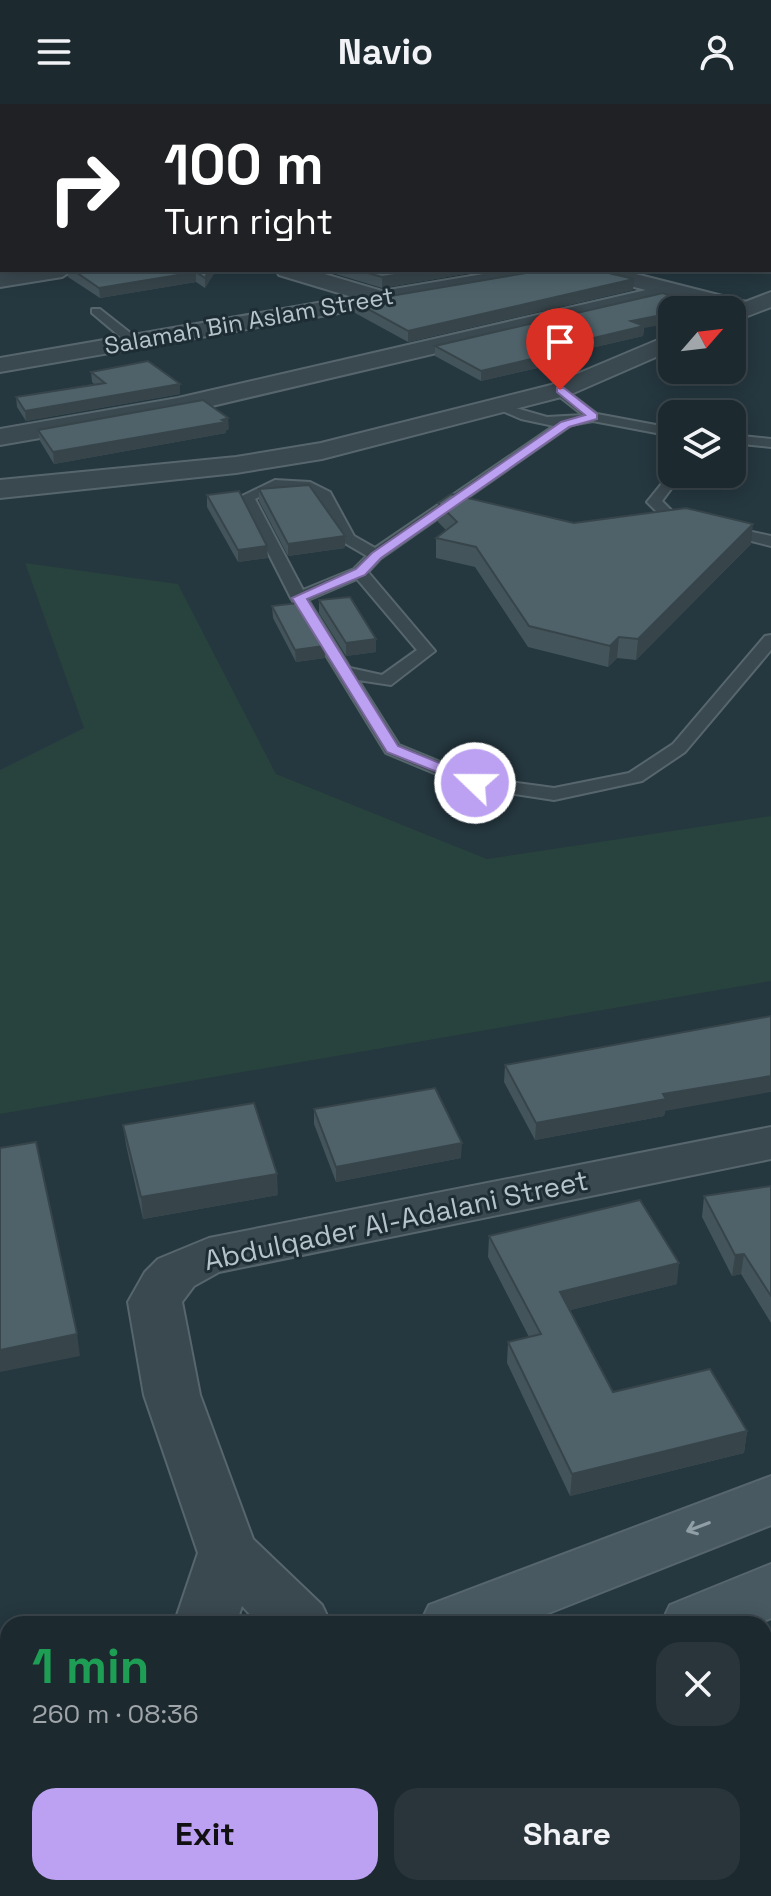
<!DOCTYPE html>
<meta charset="utf-8">
<style>
:root{--surface:#1c292f;--page:#29353b;--text:#f1f3f6;--muted:#a0a6aa;--line:#3a454b;--accent:#bca0f2}
body{margin:0;font-family:"Space Grotesk",sans-serif;background:var(--page);color:var(--text);height:100vh;display:flex;flex-direction:column;font-size:30px;white-space:nowrap}
*{box-sizing:border-box;margin:0}
p{font-size:26px;color:var(--muted)}
.icon{flex:none;width:44px;height:44px;fill:none;stroke:currentColor;stroke-width:2;stroke-linecap:round;stroke-linejoin:round}
.map{position:relative;flex:1;overflow:hidden}
.panel{position:absolute;left:0px;top:1512px;width:772px;height:280px;display:flex;flex-direction:column;background:var(--surface);border-radius:24px 24px 0 0;box-shadow:0 4px 20px #0003,0 0 0 2px var(--line)}
.panel>*{flex:none}
.top-card{position:absolute;left:0px;top:0px;width:772px;height:168px;box-shadow:0 4px 20px #0003,0 0 0 2px var(--line);background:#202124;color:#fff;overflow:hidden}
.needle{width:52px;rotate:62deg}
.fabs{position:absolute;left:658px;top:192px;display:grid;gap:16px}
.fabs a{display:grid;place-items:center;width:88px;height:88px;border-radius:16px;background:var(--surface);box-shadow:0 4px 20px #0003,0 0 0 2px var(--line);font-size:40px}
.pin{position:absolute;display:grid;place-items:center;width:68px;height:68px;color:#fff;margin:-82px -34px;border-radius:50% 50% 50% 0;rotate:-45deg;box-shadow:0 0 8px #0007}
.pin .icon{rotate:45deg}
.me{position:absolute;width:88px;margin:-44px;rotate:292deg;stroke-linejoin:round;filter:drop-shadow(0 0 6px #0008)}
.turn{display:flex;align-items:center;gap:28px;height:168px;padding:0 32px;font-size:36px}
.turn .icon{width:104px;height:104px;stroke-width:2.5}
.turn b{display:block;font-size:56px;line-height:68px}
.round{display:grid;place-items:center;flex:none;width:84px;height:84px;border-radius:24px;background:var(--page)}
.headline{display:flex;align-items:center;justify-content:space-between;height:136px;padding:0 32px}
h1{font-size:48px;font-weight:800;line-height:60px;color:#1e9e55}
.action{display:flex;gap:16px;margin-top:auto;padding:16px 32px}
.action a{flex:1;height:92px;border-radius:24px;background:var(--accent);color:#111;font-size:32px;font-weight:800;line-height:92px;text-align:center}
.action a+a{background:var(--page);color:var(--text)}
header{display:flex;justify-content:space-between;align-items:center;height:104px;padding:0 32px;background:var(--surface);font-size:36px;font-weight:800}
.map>svg:first-child{display:block}
.green{fill:#28423d}
.lines{fill:none;stroke-linecap:round;stroke-linejoin:round}
.service-casing{stroke:#57666d;stroke-width:4}
.minor-casing{stroke:#57666d;stroke-width:4}
.tertiary-casing{stroke:#57666d;stroke-width:4}
.secondary-casing{stroke:#57666d;stroke-width:4}
.primary-casing{stroke:#46545b;stroke-width:4}
.service{fill:#3a484f;fill-rule:evenodd}
.minor{fill:#3a484f;fill-rule:evenodd}
.tertiary{fill:#3a484f;fill-rule:evenodd}
.secondary{fill:#485962;fill-rule:evenodd}
.primary{fill:#58686f;fill-rule:evenodd}
.wall{fill:#44545b}
.shaded-wall{fill:#37454a}
.building{fill:#4f626a;stroke:#37454a;stroke-width:2}
.oneway{stroke:#909ea6}
.route{fill:#bca0f2;stroke:#7a689d;stroke-width:2}
.labels{text-anchor:middle;stroke-width:6;stroke-linejoin:round;paint-order:stroke}
.far-street-label{font-size:24px;fill:#b6c3ca;stroke:#1e2d34}
.street-label{font-size:28px;fill:#b6c3ca;stroke:#1e2d34}
</style>
<header><svg class="icon" aria-label="menu" viewBox="0 0 24 24"><path d="M4 6h16M4 12h16M4 18h16"/></svg>Navio<svg class="icon" aria-label="person" viewBox="0 0 24 24"><circle cx="12" cy="8" r="4"/><path d="M4 21q1-7 8-7t8 7"/></svg></header>
<div class="map">
<svg width="771" height="1792" viewBox="0 0 771 1792">
<rect width="100%" height="100%" fill="#25373f"/>
<!-- green -->
<path class="green" d="M 25,459 L 178,480 L 276,670 L 487,755 L 771,712 L 771,877 L 0,1010 L 0,666 L 84,624 Z"/>
<g class="lines">
<defs>
<g id="service">
<path d="M 92,205 L 100,205 L 138,235 L 138,241 L 130,241 L 92,209 Z"/>
<path d="M 560,282 L 597,310 L 672,324 L 672,332 L 593,317 L 571,321 L 381,454 L 368,468 L 435,547 L 391,581 L 358,576 L 399,641 L 479,674 L 554,684 L 629,669 L 673,640 L 765,532 L 771,531 L 771,546 L 685,648 L 642,677 L 554,696 L 468,683 L 386,649 L 291,494 L 240,393 L 275,376 L 310,378 L 330,388 L 354,432 L 375,444 L 554,322 L 521,315 L 498,305 L 498,299 L 547,313 L 583,311 L 555,289 L 555,283 ZM 277,384 L 302,385 L 319,394 L 343,438 L 367,452 L 354,465 L 303,486 L 255,395 ZM 357,475 L 417,546 L 382,571 L 350,564 L 308,496 Z"/>
<path d="M 732,331 L 771,335 L 771,343 L 732,339 Z"/>
<path d="M 672,367 L 672,370 L 682,370 L 662,397 L 674,409 L 693,414 L 693,420 L 664,415 L 647,398 Z"/>
<path d="M 725,422 L 771,432 L 771,442 L 720,429 L 718,426 Z"/>
</g>
<g id="minor">
<path d="M 474,0 L 499,0 L 501,2 L 476,2 Z"/>
<path d="M 713,0 L 737,0 L 739,2 L 715,2 Z"/>
<rect x="770" y="17" width="1" height="10"/>
<rect x="0" y="76" width="2" height="12"/>
<rect x="770" y="80" width="1" height="13"/>
<path d="M 20,166 L 73,166 L 62,173 L 0,183 L 0,169 Z"/>
<path d="M 276,166 L 311,166 L 382,187 L 507,166 L 556,166 L 545,173 L 0,268 L 0,254 L 352,193 L 279,171 Z"/>
<path d="M 583,166 L 620,166 L 754,200 L 758,205 L 746,212 L 674,193 L 178,310 L 0,341 L 0,325 L 178,294 L 646,186 L 586,171 Z"/>
<path d="M 771,1023 L 771,1055 L 219,1168 L 194,1182 L 182,1198 L 200,1291 L 253,1435 L 322,1501 L 331,1520 L 259,1520 L 242,1502 L 236,1520 L 174,1520 L 198,1449 L 144,1291 L 128,1198 L 145,1168 L 158,1155 L 209,1134 Z"/>
</g>
<g id="tertiary">
<path d="M 771,188 L 771,203 L 732,218 L 732,206 L 724,206 Z"/>
<path d="M 672,230 L 672,246 L 569,291 L 322,355 L 236,369 L 0,394 L 0,376 L 236,353 L 321,339 L 551,281 Z"/>
</g>
<g id="secondary">
<path d="M 771,1372 L 771,1421 L 521,1520 L 420,1520 L 429,1501 Z"/>
<path d="M 771,1460 L 771,1514 L 757,1520 L 661,1520 L 670,1501 Z"/>
<path d="M 8,1682 L 8,1747 L 0,1750 L 0,1685 Z"/>
<path d="M 17,1784 L 103,1784 L 100,1792 L 14,1792 Z"/>
</g>
<g id="primary">
<path d="M 160,0 L 184,0 L 186,2 L 162,2 Z"/>
<path d="M 210,0 L 234,0 L 236,2 L 212,2 Z"/>
<rect x="770" y="144" width="1" height="13"/>
</g>
</defs>
<!-- service casing -->
<use href="#service" class="service-casing"/>
<!-- minor casing -->
<use href="#minor" class="minor-casing"/>
<!-- tertiary casing -->
<use href="#tertiary" class="tertiary-casing"/>
<!-- secondary casing -->
<use href="#secondary" class="secondary-casing"/>
<!-- primary casing -->
<use href="#primary" class="primary-casing"/>
<!-- service -->
<use href="#service" class="service"/>
<!-- minor -->
<use href="#minor" class="minor"/>
<!-- tertiary -->
<use href="#tertiary" class="tertiary"/>
<!-- secondary -->
<use href="#secondary" class="secondary"/>
<!-- primary -->
<use href="#primary" class="primary"/>
</g>
<!-- wall -->
<g class="wall">
<path d="M 68,166 L 216,166 L 205,184 L 196,178 L 100,194 L 68,173 Z"/>
<path d="M 322,166 L 489,166 L 382,184 Z"/>
<path d="M 633,186 L 408,238 L 355,209 L 355,198 Z"/>
<path d="M 644,224 L 643,232 L 591,244 L 590,252 L 481,277 L 435,252 L 435,242 Z"/>
<path d="M 91,268 L 180,290 L 26,317 L 17,303 L 16,293 L 94,280 L 92,278 Z"/>
<path d="M 229,325 L 226,326 L 226,329 L 54,360 L 40,337 L 38,326 Z"/>
<path d="M 259,385 L 345,444 L 288,452 L 259,397 Z"/>
<path d="M 207,391 L 268,454 L 238,458 L 207,403 Z"/>
<path d="M 438,399 L 574,419 L 751,440 L 636,556 L 617,554 L 608,563 L 528,543 L 475,463 L 436,454 L 436,434 L 446,426 L 438,418 Z"/>
<path d="M 319,496 L 376,535 L 376,548 L 346,552 L 319,509 Z"/>
<path d="M 272,502 L 324,542 L 325,554 L 296,558 L 273,514 Z"/>
<path d="M 505,961 L 665,1007 L 664,1012 L 535,1036 L 504,978 Z"/>
<path d="M 314,1005 L 461,1054 L 336,1078 L 314,1020 Z"/>
<path d="M 123,1021 L 278,1091 L 143,1115 L 126,1041 Z"/>
<path d="M 771,1082 L 771,1219 L 741,1170 L 732,1172 L 702,1113 L 704,1092 Z"/>
<path d="M 489,1132 L 677,1180 L 570,1206 L 613,1288 L 747,1327 L 744,1349 L 570,1392 L 507,1259 L 508,1238 L 529,1233 L 488,1153 Z"/>
</g>
<!-- shaded-wall -->
<g class="shaded-wall">
<path d="M 209,166 L 216,166 L 205,184 L 205,174 Z"/>
<path d="M 427,166 L 489,166 L 382,184 L 382,173 Z"/>
<path d="M 196,168 L 196,178 L 100,194 L 99,184 Z"/>
<path d="M 634,175 L 633,186 L 408,238 L 408,227 Z"/>
<path d="M 672,209 L 672,219 L 644,224 L 643,232 L 591,244 L 590,252 L 481,277 L 481,267 L 581,237 L 631,217 Z"/>
<path d="M 180,280 L 180,290 L 26,317 L 25,307 Z"/>
<path d="M 228,314 L 229,325 L 226,326 L 226,329 L 54,360 L 53,348 Z"/>
<path d="M 753,420 L 751,440 L 636,556 L 638,535 Z"/>
<path d="M 345,432 L 345,444 L 288,452 L 288,440 Z"/>
<path d="M 267,442 L 268,454 L 238,458 L 238,446 Z"/>
<path d="M 619,533 L 617,554 L 608,563 L 610,542 Z"/>
<path d="M 376,535 L 376,548 L 346,552 L 346,539 Z"/>
<path d="M 324,542 L 325,554 L 296,558 L 295,546 Z"/>
<path d="M 771,972 L 771,988 L 665,1007 L 664,1012 L 535,1036 L 536,1019 L 663,990 Z"/>
<path d="M 462,1039 L 461,1054 L 336,1078 L 336,1063 Z"/>
<path d="M 277,1070 L 278,1091 L 143,1115 L 141,1093 Z"/>
<path d="M 744,1150 L 741,1170 L 732,1172 L 735,1151 Z"/>
<path d="M 679,1159 L 677,1180 L 559,1209 L 560,1188 Z"/>
<path d="M 77,1230 L 80,1252 L 0,1268 L 0,1246 Z"/>
<path d="M 747,1327 L 744,1349 L 570,1392 L 572,1370 Z"/>
</g>
<!-- building -->
<g class="building">
<path d="M 4,0 L 134,0 L 142,2 L 4,2 Z"/>
<path d="M 2,9 L 2,64 L 0,64 L 0,10 Z"/>
<path d="M 73,166 L 209,166 L 205,174 L 196,168 L 99,184 Z"/>
<path d="M 357,166 L 427,166 L 382,173 Z"/>
<path d="M 544,166 L 596,166 L 634,175 L 408,227 L 355,198 Z"/>
<path d="M 663,189 L 697,204 L 687,206 L 672,206 L 672,209 L 631,217 L 644,222 L 581,237 L 591,241 L 481,267 L 435,242 Z"/>
<path d="M 148,257 L 180,280 L 25,307 L 16,293 L 105,279 L 91,268 Z"/>
<path d="M 203,296 L 228,314 L 222,316 L 226,318 L 53,348 L 38,326 Z"/>
<path d="M 309,381 L 345,432 L 288,440 L 259,385 Z"/>
<path d="M 239,387 L 267,442 L 238,446 L 207,391 Z"/>
<path d="M 451,390 L 574,419 L 686,404 L 753,420 L 638,535 L 619,533 L 610,542 L 529,522 L 476,443 L 436,434 L 457,418 L 438,399 Z"/>
<path d="M 350,493 L 376,535 L 346,539 L 319,496 Z"/>
<path d="M 298,499 L 324,542 L 295,546 L 272,502 Z"/>
<path d="M 771,912 L 771,972 L 663,990 L 666,995 L 536,1019 L 505,961 Z"/>
<path d="M 435,984 L 462,1039 L 336,1063 L 314,1005 Z"/>
<path d="M 254,999 L 277,1070 L 141,1093 L 123,1021 Z"/>
<path d="M 36,1038 L 77,1230 L 0,1246 L 0,1044 Z"/>
<path d="M 771,1082 L 771,1192 L 744,1150 L 735,1151 L 704,1092 Z"/>
<path d="M 640,1096 L 679,1159 L 560,1188 L 613,1288 L 710,1265 L 747,1327 L 572,1370 L 508,1238 L 541,1230 L 489,1132 Z"/>
</g>
<!-- one-way arrows -->
<defs><path id="oneway-shaft" d="M-6 0H5M1.5-3L5.5 0L1.5 3" fill="none" stroke-width="1.6" stroke-linecap="round" stroke-linejoin="round" transform="scale(2)"/></defs>
<use class="oneway" href="#oneway-shaft" transform="translate(698 1423) rotate(159)"/>
<!-- route -->
<path class="route" d="M 557,284 L 564,284 L 597,310 L 597,315 L 569,323 L 381,454 L 365,471 L 307,495 L 398,642 L 481,676 L 481,682 L 475,683 L 387,648 L 292,494 L 356,465 L 372,449 L 561,318 L 585,311 L 557,288 Z"/>
<g class="labels">
<!-- far-street labels -->
<g class="far-street-label">
<text transform="translate(249 217) rotate(-10)" y="8">Salamah Bin Aslam Street</text>
</g>
<!-- street labels -->
<g class="street-label">
<text transform="translate(396 1116) rotate(-12)" y="10">Abdulqader Al-Adalani Street</text>
</g>
</g>
</svg>
<div class="fabs">
<a><svg class="needle" viewBox="-14 -14 28 28"><path d="M0-13l5 13h-10z" fill="#e53935"/><path d="M0 13l5-13h-10z" fill="#a0a6aa"/></svg></a>
<a><svg class="icon" aria-label="layers" viewBox="0 0 24 24"><path d="M12 4l9 5-9 5-9-5zM3 14l9 5 9-5"/></svg></a>
</div>
<div class="pin" style="left:560px;top:286px;background:#d93025"><svg class="icon" aria-label="arrive" viewBox="0 0 24 24"><path d="M6 21V4h12l-3 4 3 4H6"/></svg></div>
<svg class="me" style="left:475px;top:679px" viewBox="-20 -20 40 40"><circle r="17" fill="#bca0f2" stroke="#fff" stroke-width="3"/><path d="M0-11L8 9 0 5-8 9z" fill="#fff"/></svg>
<div class="top-card">
<div class="turn"><svg class="icon" aria-label="right" viewBox="0 0 24 24"><path d="M7 20v-9h11M14 6l5 5-5 5"/></svg><div><b>100 m</b>Turn right</div></div>
</div>
<section class="panel">
<div class="headline"><div><h1>1 min</h1><p>260 m · 08:36</p></div><a class="round"><svg class="icon" aria-label="close" viewBox="0 0 24 24"><path d="M6 6l12 12M18 6L6 18"/></svg></a></div>
<div class="action"><a>Exit</a><a>Share</a></div>
</section>
</div>
